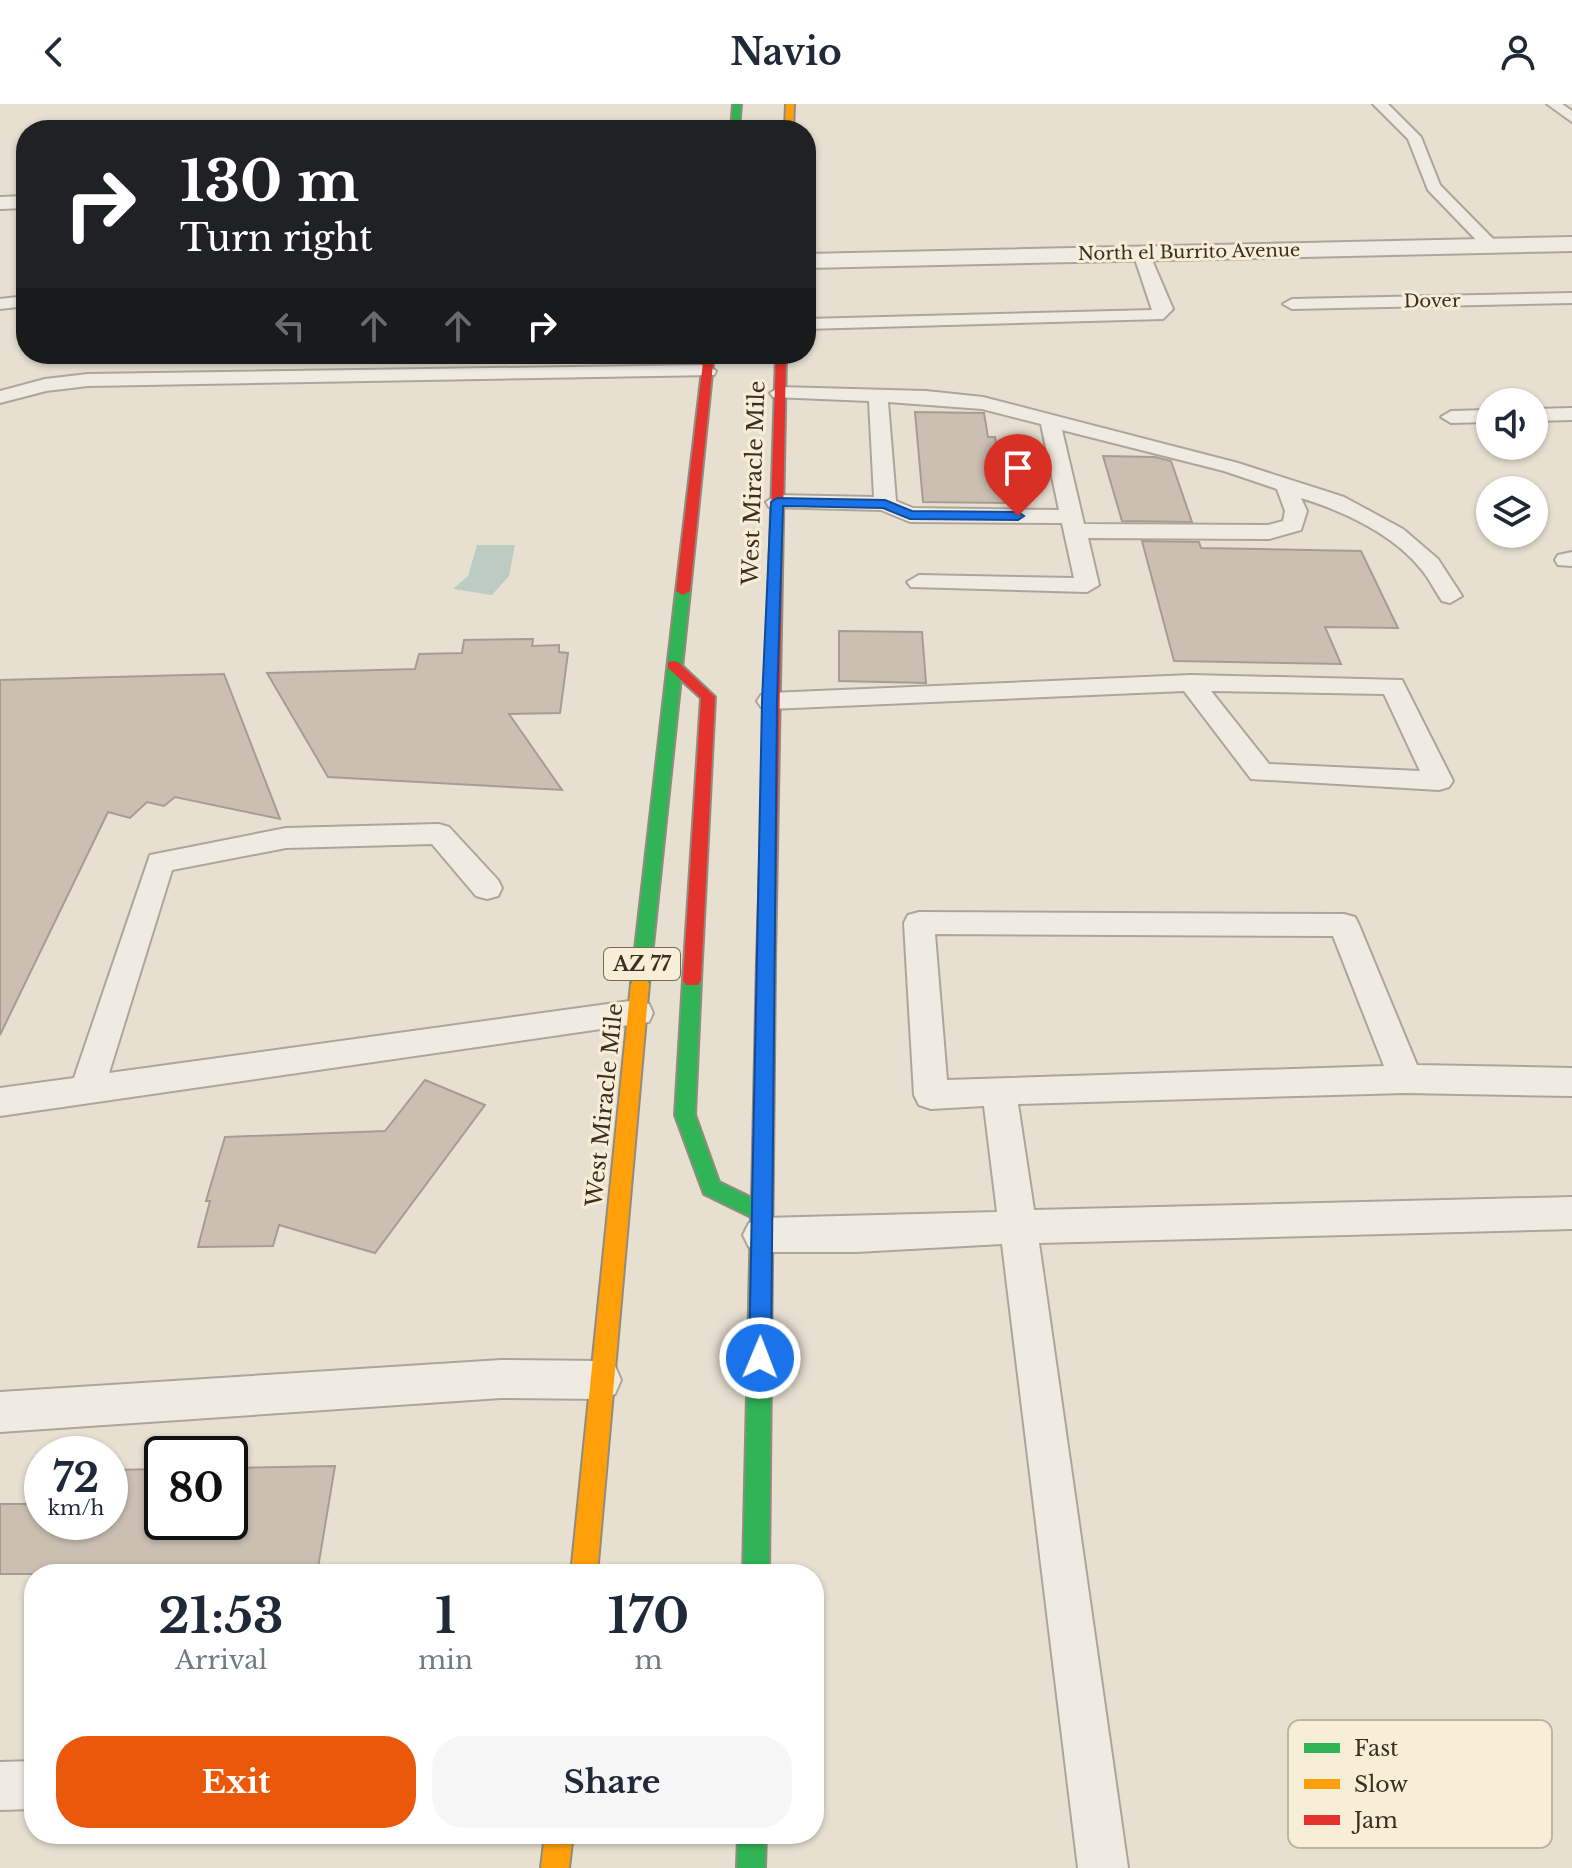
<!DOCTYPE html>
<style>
:root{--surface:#fff;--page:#f6f6f7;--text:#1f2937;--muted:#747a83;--accent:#ea580c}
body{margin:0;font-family:"Libre Baskerville",serif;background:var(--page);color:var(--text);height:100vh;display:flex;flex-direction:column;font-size:30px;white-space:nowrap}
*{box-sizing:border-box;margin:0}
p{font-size:26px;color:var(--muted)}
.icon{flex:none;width:44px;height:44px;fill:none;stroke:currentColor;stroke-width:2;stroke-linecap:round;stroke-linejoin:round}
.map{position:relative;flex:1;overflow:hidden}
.drawer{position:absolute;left:24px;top:1460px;width:800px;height:280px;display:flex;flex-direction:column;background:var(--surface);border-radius:32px;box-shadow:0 2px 6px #0004}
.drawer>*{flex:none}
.guide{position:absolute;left:16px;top:16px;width:800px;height:244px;border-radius:32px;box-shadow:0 2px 6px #0004;background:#202124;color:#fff;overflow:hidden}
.buttons{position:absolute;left:1476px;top:284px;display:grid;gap:16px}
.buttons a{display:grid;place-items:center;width:72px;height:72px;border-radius:50%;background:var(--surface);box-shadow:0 2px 6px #0004;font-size:40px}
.speed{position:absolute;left:24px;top:1332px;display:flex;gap:16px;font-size:40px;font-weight:700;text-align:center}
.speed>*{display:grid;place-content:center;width:104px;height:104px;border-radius:50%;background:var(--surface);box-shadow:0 2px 6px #0004;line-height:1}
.speed small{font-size:20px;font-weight:400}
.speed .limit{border:4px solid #111;border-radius:12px;background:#fff;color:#111}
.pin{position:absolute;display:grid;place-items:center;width:68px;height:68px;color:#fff;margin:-82px -34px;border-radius:50% 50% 50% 0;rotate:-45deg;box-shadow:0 0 8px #0007}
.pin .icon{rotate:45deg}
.me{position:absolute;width:88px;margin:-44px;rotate:1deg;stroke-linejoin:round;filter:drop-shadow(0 0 6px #0008)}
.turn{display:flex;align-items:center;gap:28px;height:168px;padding:0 32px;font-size:36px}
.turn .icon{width:104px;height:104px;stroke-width:2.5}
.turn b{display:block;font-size:56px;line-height:68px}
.lanes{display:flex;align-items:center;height:76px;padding:0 32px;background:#0003;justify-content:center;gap:40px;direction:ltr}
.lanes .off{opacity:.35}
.eta{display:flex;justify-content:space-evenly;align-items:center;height:136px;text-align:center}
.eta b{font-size:48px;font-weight:800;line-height:56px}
.action{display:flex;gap:16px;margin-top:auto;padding:16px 32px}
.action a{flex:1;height:92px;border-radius:32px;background:var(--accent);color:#fff;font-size:32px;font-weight:800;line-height:92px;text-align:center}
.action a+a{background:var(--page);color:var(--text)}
header{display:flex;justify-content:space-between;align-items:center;height:104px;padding:0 32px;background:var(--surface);font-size:36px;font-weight:800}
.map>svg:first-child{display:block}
.water{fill:#bcccc2}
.building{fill:#cbbfb2;stroke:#a89c90;stroke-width:2}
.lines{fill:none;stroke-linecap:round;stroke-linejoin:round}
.lane-casing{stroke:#ada599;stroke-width:4}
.street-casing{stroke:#ada599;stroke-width:4}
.fast-casing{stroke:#928b80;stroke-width:4}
.slow-casing{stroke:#928b80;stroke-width:4}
.jam-casing{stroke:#928b80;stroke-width:4}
.lane{fill:#efebe3;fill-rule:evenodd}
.street{fill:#efebe3;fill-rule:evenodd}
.fast{fill:#30b455;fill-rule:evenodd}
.slow{fill:#ff9f0a;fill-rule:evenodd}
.jam{fill:#e5322d;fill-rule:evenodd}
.route{fill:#1a73e8;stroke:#114b97;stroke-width:2}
.labels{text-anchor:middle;stroke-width:6;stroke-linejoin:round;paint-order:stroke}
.far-street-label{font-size:18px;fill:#3d2e20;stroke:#f7eed8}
.shield{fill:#f7eed8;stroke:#756857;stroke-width:2}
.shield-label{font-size:20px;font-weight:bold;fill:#3d2e20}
.street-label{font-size:22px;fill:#3d2e20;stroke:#f7eed8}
.key{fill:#f7eed8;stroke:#bfb4a1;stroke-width:2}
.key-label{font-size:22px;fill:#3d2e20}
</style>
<header><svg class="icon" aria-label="back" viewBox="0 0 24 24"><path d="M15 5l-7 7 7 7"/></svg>Navio<svg class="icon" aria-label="person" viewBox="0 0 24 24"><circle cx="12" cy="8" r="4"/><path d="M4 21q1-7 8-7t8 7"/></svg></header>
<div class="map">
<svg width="1572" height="1764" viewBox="0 0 1572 1764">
<rect width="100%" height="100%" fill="#e7e0d1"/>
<!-- water -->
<path class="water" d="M 477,441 L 515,441 L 509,472 L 492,491 L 453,485 L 468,472 Z"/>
<!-- building -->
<g class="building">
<path d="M 915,308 L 984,309 L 988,333 L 995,333 L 997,344 L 1000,344 L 1009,399 L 923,398 Z"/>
<path d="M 1103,352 L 1155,353 L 1171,357 L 1192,418 L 1122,417 Z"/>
<path d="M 1142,437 L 1199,438 L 1201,444 L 1361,447 L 1398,524 L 1325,523 L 1341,560 L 1174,557 Z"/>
<path d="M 839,527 L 922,528 L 926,579 L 839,577 Z"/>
<path d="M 533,535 L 532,542 L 559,541 L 559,548 L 568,549 L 560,609 L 509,610 L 562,686 L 328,673 L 267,569 L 415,565 L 419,550 L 462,549 L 464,536 Z"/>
<path d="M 224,570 L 280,715 L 175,693 L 164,702 L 147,698 L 130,714 L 108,708 L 0,931 L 0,576 Z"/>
<path d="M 425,976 L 485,1001 L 375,1149 L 279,1121 L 273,1142 L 198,1143 L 210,1097 L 206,1097 L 225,1033 L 385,1027 Z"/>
<path d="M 335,1362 L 317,1470 L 0,1470 L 0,1400 L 34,1400 L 42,1381 L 42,1418 L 110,1418 L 110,1366 L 162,1365 L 162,1418 L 230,1418 L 230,1364 Z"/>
</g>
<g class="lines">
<defs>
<g id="lane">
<path d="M 1373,0 L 1388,0 L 1421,33 L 1440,81 L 1497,139 L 1497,145 L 1485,145 L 1428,86 L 1408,35 Z"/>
<path d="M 1547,0 L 1562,0 L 1572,7 L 1572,18 Z"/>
<path d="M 1141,144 L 1149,149 L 1173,205 L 1163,215 L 806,225 L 806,215 L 1152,206 L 1133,149 Z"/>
<path d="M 1572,189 L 1572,199 L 1292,205 L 1283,200 L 1292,195 Z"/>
<path d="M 26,192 L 26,202 L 0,205 L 0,195 Z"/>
<path d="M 707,261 L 716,267 L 714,271 L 88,282 L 46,287 L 0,299 L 0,287 L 45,275 L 88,270 Z"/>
<path d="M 780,283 L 926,287 L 983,293 L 1238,359 L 1344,393 L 1403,425 L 1438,455 L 1462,492 L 1450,499 L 1442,497 C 1435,487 1429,474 1421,465 C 1393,430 1343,407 1301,394 L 1307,407 L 1301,426 L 1269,435 L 1088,434 L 1099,481 L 1087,488 L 911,483 L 907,478 L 919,471 L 1074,474 L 1062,419 L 910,418 L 881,406 L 769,403 L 766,398 L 777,391 L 874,393 L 869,297 L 773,293 L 770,289 ZM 888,298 L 982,305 L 1041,320 L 1059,406 L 913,404 L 896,397 ZM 1062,326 L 1224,367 L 1277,385 L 1285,407 L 1283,417 L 1268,421 L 1084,420 Z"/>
<path d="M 1572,304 L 1572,316 L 1534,317 L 1534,305 Z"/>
<path d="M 1490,306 L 1490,318 L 1451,319 L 1441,313 L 1451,307 Z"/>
<path d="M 1572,448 L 1572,462 L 1558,461 L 1555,456 L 1558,451 Z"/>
<path d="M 1191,571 L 1402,576 L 1453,677 L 1449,683 L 1439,686 L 1251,675 L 1184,587 L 770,605 L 761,603 L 757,597 L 761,591 L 770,589 ZM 1211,587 L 1384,590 L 1420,667 L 1269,660 Z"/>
<path d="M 439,720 L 449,723 L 498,776 L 502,784 L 498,792 L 487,795 L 476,792 L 432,740 L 286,744 L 172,766 L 109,969 L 637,896 L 649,900 L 653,909 L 649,918 L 0,1012 L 0,984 L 74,974 L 150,751 L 286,724 Z"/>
<path d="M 919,808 L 1344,810 L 1355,813 L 1359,821 L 1417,961 L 1572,964 L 1572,992 L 1406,989 L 1018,1000 L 1034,1106 L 1572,1093 L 1572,1125 L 1039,1139 L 1128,1764 L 1078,1764 L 1002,1140 L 856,1148 L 762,1148 L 749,1143 L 743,1131 L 749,1119 L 762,1114 L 997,1108 L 984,1002 L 931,1005 L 919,1001 L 914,991 L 904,819 L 908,811 ZM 935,830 L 1333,832 L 1384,962 L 947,976 Z"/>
<path d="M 501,1256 L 601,1257 L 615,1262 L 621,1276 L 615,1290 L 601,1295 L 501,1294 L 0,1328 L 0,1288 Z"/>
<path d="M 34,1657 L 34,1705 L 0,1706 L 0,1658 Z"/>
</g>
<g id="street">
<path d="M 26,92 L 26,104 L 0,105 L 0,93 Z"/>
<path d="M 1572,133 L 1572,147 L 806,164 L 806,150 Z"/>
</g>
<g id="fast">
<path d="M 733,0 L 741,0 L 739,26 L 731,26 Z"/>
<path d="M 683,483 L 690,487 L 649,880 L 646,885 L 634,885 L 631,880 L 676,487 Z"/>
<path d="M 766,849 L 775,856 L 769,1470 L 743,1470 L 751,1113 L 704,1090 L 675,1011 L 683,876 L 686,871 L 698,871 L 701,876 L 695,1011 L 719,1078 L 752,1094 L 757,856 Z"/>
<path d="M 738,1730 L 766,1730 L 765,1764 L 737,1764 Z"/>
</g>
<g id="slow">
<path d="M 786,0 L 794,0 L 793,26 L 785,26 Z"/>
<path d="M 640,873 L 646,875 L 649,880 L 597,1470 L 571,1470 L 631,880 L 634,875 Z"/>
<path d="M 545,1730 L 573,1730 L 569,1764 L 541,1764 Z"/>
</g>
<g id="jam">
<path d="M 704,250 L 714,250 L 690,487 L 683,491 L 676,487 Z"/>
<path d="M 776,250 L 786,250 L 775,856 L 766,863 L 757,856 Z"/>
<path d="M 673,557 L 678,558 L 715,593 L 701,876 L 698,881 L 686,881 L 683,876 L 701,594 L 668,564 L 668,558 Z"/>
</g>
</defs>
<!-- lane casing -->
<use href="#lane" class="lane-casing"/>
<!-- street casing -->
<use href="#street" class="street-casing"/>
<!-- fast casing -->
<use href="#fast" class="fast-casing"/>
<!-- slow casing -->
<use href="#slow" class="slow-casing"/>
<!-- jam casing -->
<use href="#jam" class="jam-casing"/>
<!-- lane -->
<use href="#lane" class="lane"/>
<!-- street -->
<use href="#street" class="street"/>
<!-- fast -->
<use href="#fast" class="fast"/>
<!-- slow -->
<use href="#slow" class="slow"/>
<!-- jam -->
<use href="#jam" class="jam"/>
</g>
<!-- route -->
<path class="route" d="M 777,394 L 885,396 L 912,407 L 1018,408 L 1024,412 L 1018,416 L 910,415 L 883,404 L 783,402 L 777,597 L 771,1254 L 768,1262 L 760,1265 L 752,1262 L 749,1254 L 762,597 L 771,398 Z"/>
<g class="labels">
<!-- far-street labels -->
<g class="far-street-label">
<text transform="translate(1189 148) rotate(-1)" y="6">North el Burrito Avenue</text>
<text transform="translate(1432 197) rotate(-1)" y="6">Dover</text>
</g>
<!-- shield labels -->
<rect class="shield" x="604" y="844" width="76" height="32" rx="6"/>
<g class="shield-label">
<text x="642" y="867">AZ 77</text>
</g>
<!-- street labels -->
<g class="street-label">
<text transform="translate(753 379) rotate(-88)" y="8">West Miracle Mile</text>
<text transform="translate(604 1001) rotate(-84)" y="8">West Miracle Mile</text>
</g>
</g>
<!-- legend -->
<rect x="1288" y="1616" width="264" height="128" rx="12" class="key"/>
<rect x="1304" y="1639" width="36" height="10" fill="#30b455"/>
<rect x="1304" y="1675" width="36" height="10" fill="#ff9f0a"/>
<rect x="1304" y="1711" width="36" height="10" fill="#e5322d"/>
<g class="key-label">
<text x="1354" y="1652">Fast</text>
<text x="1354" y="1688">Slow</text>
<text x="1354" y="1724">Jam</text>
</g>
</svg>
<div class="buttons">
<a><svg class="icon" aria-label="sound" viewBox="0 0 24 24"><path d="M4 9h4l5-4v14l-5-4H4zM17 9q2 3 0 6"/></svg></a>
<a><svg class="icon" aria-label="layers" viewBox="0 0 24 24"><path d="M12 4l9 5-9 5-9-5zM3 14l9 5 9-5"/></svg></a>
</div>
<div class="speed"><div>72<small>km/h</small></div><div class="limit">80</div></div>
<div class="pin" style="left:1018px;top:412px;background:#d93025"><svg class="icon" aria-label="arrive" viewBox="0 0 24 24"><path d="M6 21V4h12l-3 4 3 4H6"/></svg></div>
<svg class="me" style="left:760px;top:1254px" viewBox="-20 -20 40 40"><circle r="17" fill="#1a73e8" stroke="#fff" stroke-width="3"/><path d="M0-11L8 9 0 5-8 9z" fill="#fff"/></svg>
<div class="guide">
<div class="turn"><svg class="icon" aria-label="right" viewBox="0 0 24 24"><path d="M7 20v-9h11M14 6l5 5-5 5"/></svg><div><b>130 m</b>Turn right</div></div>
<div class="lanes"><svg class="icon off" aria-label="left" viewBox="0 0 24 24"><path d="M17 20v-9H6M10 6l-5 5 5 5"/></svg><svg class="icon off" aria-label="ahead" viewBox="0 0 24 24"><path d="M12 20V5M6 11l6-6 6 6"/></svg><svg class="icon off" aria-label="ahead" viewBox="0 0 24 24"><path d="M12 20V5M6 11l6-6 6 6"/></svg><svg class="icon" aria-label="right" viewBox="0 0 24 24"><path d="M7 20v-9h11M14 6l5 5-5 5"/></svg></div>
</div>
<section class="drawer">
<div class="eta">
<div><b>21:53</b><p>Arrival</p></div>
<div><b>1</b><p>min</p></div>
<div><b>170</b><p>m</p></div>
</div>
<div class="action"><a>Exit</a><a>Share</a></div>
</section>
</div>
